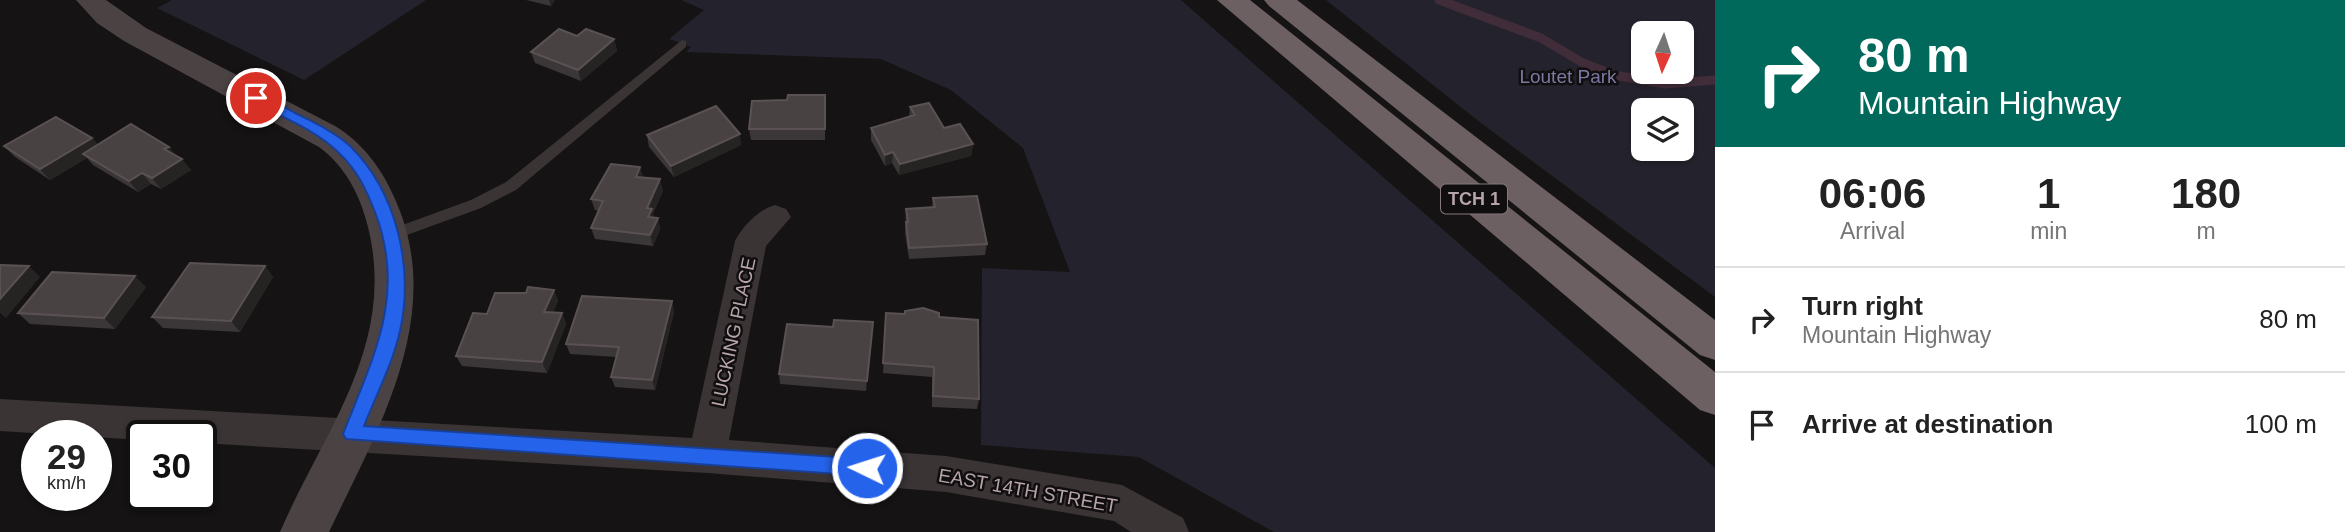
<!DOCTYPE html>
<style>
:root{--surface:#fff;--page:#f2f2f2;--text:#222;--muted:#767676;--line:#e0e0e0}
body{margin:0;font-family:Helvetica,sans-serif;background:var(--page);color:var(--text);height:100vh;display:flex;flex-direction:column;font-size:26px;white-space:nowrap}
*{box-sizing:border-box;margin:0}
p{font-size:23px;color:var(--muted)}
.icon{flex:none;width:38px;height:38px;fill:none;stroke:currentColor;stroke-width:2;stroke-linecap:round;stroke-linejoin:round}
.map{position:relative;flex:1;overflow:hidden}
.panel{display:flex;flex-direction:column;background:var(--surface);width:630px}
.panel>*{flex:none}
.top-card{background:#00695c;color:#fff;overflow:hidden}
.needle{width:46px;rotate:183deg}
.controls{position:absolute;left:1631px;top:21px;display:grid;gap:14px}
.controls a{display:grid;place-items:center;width:63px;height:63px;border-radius:10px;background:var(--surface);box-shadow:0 2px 5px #0004;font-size:35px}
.speed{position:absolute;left:21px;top:420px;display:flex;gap:14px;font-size:35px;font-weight:700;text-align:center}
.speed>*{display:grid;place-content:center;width:91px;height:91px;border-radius:50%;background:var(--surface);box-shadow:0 2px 5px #0004;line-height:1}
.speed small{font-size:18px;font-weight:400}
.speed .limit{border:4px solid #111;border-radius:10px;background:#fff;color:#111}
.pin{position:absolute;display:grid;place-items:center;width:60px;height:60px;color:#fff;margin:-30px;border:4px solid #fff;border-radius:50%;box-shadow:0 2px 7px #0007}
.me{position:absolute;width:77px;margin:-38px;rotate:274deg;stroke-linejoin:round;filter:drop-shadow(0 0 5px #0008)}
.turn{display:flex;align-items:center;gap:24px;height:147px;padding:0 28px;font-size:32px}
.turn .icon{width:91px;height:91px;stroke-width:2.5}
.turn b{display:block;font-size:49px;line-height:60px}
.eta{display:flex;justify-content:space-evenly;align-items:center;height:119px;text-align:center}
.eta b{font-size:42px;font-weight:700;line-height:49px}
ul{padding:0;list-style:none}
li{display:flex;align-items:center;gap:21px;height:105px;padding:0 28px;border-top:2px solid var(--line)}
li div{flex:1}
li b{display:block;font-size:26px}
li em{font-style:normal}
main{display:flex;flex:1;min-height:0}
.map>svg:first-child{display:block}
.green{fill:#24232d;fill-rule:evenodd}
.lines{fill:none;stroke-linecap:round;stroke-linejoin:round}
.stream{stroke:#412d39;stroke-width:9}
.lane{fill:#3a3435;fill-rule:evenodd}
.street{fill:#3a3435;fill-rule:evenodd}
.secondary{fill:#4b4244;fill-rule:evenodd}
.highway{fill:#6c6063;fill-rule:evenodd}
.wall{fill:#3b3637}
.shaded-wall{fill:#262323}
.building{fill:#494243;stroke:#5a5153;stroke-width:2}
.route{fill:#2563eb;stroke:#184099;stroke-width:2}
.labels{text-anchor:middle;stroke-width:5;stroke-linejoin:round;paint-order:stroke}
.shield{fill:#100e0e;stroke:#85777b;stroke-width:2}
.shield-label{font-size:18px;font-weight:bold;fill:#b7a4aa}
.park-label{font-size:19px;fill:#7a79a3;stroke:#100e0e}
.street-label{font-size:19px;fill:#b7a4aa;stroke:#100e0e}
</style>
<main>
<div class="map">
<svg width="1715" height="532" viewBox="0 0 1715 532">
<rect width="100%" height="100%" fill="#151313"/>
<!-- green -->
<g class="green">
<path d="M 172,0 L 426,0 L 304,80 L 157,8 Z"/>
<path d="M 681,0 L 1181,0 L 1715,468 L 1715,532 L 1274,532 L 1139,457 L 981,445 L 982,268 L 1070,272 L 1023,148 L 951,90 L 881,59 L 686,52 L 691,47 L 669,39 L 704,10 Z"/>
<path d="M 1326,0 L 1715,0 L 1715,297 L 1481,123 ZM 1682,33 L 1682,72 L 1643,72 L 1643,33 ZM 1682,110 L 1682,149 L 1643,149 L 1643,110 Z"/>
</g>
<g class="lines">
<!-- stream -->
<path class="stream" d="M 1439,0 L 1541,38 L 1583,63 L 1614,75 L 1665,84 L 1715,80"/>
<!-- lane -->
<path class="lane" d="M 682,40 L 686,41 L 686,47 L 516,190 L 481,208 L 396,239 L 386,239 L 383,235 L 386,231 L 471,200 L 506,182 Z"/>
<!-- street -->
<path class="street" d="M 775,205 L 786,209 L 791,217 L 766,246 L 729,440 L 946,456 L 1122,485 L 1183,518 L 1189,532 L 1131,532 L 1114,521 L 946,492 L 707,473 L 201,443 L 201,436 L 142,436 L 142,440 L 0,431 L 0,399 L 692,438 L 735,241 C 743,226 758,210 775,205 Z"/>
<!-- secondary -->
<path class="secondary" d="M 76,0 L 106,0 L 146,28 L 335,126 C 363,143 382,169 395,199 C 447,314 378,429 329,532 L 280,532 C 324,430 397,345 368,227 C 360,195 346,167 319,147 L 124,41 L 97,23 Z"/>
<!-- highway -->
<g class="highway">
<path d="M 1217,0 L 1250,0 L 1715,372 L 1715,415 L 1700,410 Z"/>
<path d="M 1264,0 L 1297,0 L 1715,320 L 1715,360 L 1700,355 L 1269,6 Z"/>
</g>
</g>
<!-- wall -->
<g class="wall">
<path d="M 526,0 L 555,0 L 551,6 Z"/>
<path d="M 577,36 L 614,39 L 617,51 L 581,81 L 535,63 L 531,52 Z"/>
<path d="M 825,95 L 825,140 L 751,140 L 749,129 L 787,100 Z"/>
<path d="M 910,107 L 973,144 L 971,156 L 899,175 L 892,163 L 885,166 L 871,140 L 871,128 L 909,117 Z"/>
<path d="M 647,135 L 741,145 L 674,177 L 649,147 Z"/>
<path d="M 92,138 L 98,145 L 169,147 L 176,156 L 191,170 L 161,189 L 151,184 L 138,192 L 93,165 L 87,158 L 50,180 L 15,157 L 4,146 Z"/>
<path d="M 640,167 L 643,178 L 663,191 L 653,214 L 654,217 L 658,218 L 660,229 L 653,246 L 595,239 L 591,228 L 599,211 L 595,210 L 591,199 Z"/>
<path d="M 933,198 L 987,244 L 985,255 L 909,259 L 905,233 L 906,209 L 932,207 Z"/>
<path d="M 265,266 L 273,277 L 240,332 L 163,328 L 152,317 Z"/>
<path d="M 146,287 L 115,329 L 30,324 L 18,313 Z"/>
<path d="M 554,290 L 558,301 L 553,313 L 562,313 L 566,324 L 547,373 L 462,366 L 456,356 L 487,314 L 526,293 Z"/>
<path d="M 672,301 L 674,312 L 655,390 L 615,387 L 611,377 L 616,357 L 570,354 L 566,344 Z"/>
<path d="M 886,313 L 939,317 L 979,399 L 977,409 L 932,407 L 932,377 L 883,373 Z"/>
<path d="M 873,322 L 866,391 L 780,384 L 779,374 L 833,327 Z"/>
</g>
<!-- shaded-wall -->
<g class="shaded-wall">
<path d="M 549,0 L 555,0 L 551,6 Z"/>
<path d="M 614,39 L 617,51 L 581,81 L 578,70 Z"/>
<path d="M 740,134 L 741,145 L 674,177 L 671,166 Z"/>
<path d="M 92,138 L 101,149 L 83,154 L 87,158 L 50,180 L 40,169 Z"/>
<path d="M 973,144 L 971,156 L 899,175 L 900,164 Z"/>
<path d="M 169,147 L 178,158 L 164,149 Z"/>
<path d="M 893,152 L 892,163 L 885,166 L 885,155 Z"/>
<path d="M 182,159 L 191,170 L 161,189 L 152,178 Z"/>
<path d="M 640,167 L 643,178 L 636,177 Z"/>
<path d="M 142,173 L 151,184 L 138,192 L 129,181 Z"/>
<path d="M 660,179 L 663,191 L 653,214 L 654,220 L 648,217 L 647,208 Z"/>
<path d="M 658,218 L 660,229 L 653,246 L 650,235 Z"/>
<path d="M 29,266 L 40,277 L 6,318 L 0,313 L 0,299 Z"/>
<path d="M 265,266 L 273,277 L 240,332 L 231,321 Z"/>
<path d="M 135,276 L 146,287 L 115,329 L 104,318 Z"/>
<path d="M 554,290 L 558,301 L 549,323 L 544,312 Z"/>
<path d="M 672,301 L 674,312 L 655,390 L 652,380 Z"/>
<path d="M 562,313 L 566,324 L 547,373 L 542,362 Z"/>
<path d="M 873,322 L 873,333 L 866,391 L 867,381 Z"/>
</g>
<!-- building -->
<g class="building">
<path d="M 559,29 L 577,36 L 586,29 L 614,39 L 578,70 L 531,52 Z"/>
<path d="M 788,95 L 825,95 L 825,129 L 749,129 L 752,101 L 787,100 Z"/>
<path d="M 929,103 L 944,128 L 960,124 L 973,144 L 900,164 L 893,152 L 885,155 L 871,128 L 915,115 L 910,107 Z"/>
<path d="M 716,106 L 740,134 L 671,166 L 647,135 Z"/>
<path d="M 56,117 L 92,138 L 40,169 L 4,146 Z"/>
<path d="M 131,124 L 169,147 L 164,149 L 182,159 L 152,178 L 142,173 L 129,181 L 83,154 Z"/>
<path d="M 611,164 L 640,167 L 636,177 L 660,179 L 647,208 L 652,209 L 648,217 L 658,218 L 650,235 L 591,228 L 603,201 L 591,199 Z"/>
<path d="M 977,196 L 987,244 L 909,248 L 906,222 L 908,222 L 906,209 L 935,207 L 933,198 Z"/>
<path d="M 190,263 L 265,266 L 231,321 L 152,317 Z"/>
<path d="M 0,265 L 29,266 L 0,299 Z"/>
<path d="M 52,272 L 135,276 L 104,318 L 18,313 Z"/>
<path d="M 528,287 L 554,290 L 544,312 L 562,313 L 542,362 L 456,356 L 473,313 L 487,314 L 495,293 L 526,293 Z"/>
<path d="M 582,296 L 672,301 L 652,380 L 611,377 L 619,347 L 566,344 Z"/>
<path d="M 923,308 L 939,313 L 939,317 L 978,320 L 979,399 L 933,396 L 934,367 L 883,363 L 886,313 L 905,314 L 905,311 Z"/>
<path d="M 834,320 L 873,322 L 867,381 L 779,374 L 787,324 L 833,327 Z"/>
</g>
<!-- route -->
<path class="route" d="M 256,94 C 270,98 282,106 295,113 C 313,122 335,132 350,146 C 397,192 414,268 400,331 C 393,363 376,395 364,426 L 867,459 L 873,462 L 876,468 L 873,474 L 867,476 L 346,439 L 343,434 C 373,357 407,295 375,212 C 366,189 357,170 339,153 C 316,130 280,116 251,101 L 251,95 Z"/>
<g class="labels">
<!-- shield labels -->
<rect class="shield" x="1441" y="184.5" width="66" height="29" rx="5"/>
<g class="shield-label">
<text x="1474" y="205">TCH 1</text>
</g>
<!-- park labels -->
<g class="park-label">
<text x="1568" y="83">Loutet Park</text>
</g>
<!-- street labels -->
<g class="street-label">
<text transform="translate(733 332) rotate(-78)" y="7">LUCKING PLACE</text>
<text transform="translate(1028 490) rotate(10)" y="7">EAST 14TH STREET</text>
</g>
</g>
</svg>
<div class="controls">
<a><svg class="needle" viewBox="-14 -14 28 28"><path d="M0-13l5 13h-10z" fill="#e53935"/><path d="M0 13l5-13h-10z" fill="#767676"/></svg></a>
<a><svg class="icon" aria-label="layers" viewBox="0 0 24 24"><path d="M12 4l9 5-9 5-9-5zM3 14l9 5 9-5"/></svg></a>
</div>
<div class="speed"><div>29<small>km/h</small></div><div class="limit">30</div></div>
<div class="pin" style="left:256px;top:98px;background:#d93025"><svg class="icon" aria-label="arrive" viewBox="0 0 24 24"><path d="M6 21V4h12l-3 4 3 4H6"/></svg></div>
<svg class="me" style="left:867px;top:468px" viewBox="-20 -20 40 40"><circle r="17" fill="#2563eb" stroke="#fff" stroke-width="3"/><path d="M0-11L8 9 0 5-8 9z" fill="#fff"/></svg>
</div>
<section class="panel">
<div class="top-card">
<div class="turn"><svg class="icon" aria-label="right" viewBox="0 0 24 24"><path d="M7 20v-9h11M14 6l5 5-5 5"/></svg><div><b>80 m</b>Mountain Highway</div></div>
</div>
<div class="eta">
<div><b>06:06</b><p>Arrival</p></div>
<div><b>1</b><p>min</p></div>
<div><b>180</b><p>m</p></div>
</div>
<ul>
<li><svg class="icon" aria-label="right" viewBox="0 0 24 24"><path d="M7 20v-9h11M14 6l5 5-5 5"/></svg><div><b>Turn right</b><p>Mountain Highway</p></div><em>80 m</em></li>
<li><svg class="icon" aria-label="arrive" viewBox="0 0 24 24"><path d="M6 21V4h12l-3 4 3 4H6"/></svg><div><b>Arrive at destination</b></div><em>100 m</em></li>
</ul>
</section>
</main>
